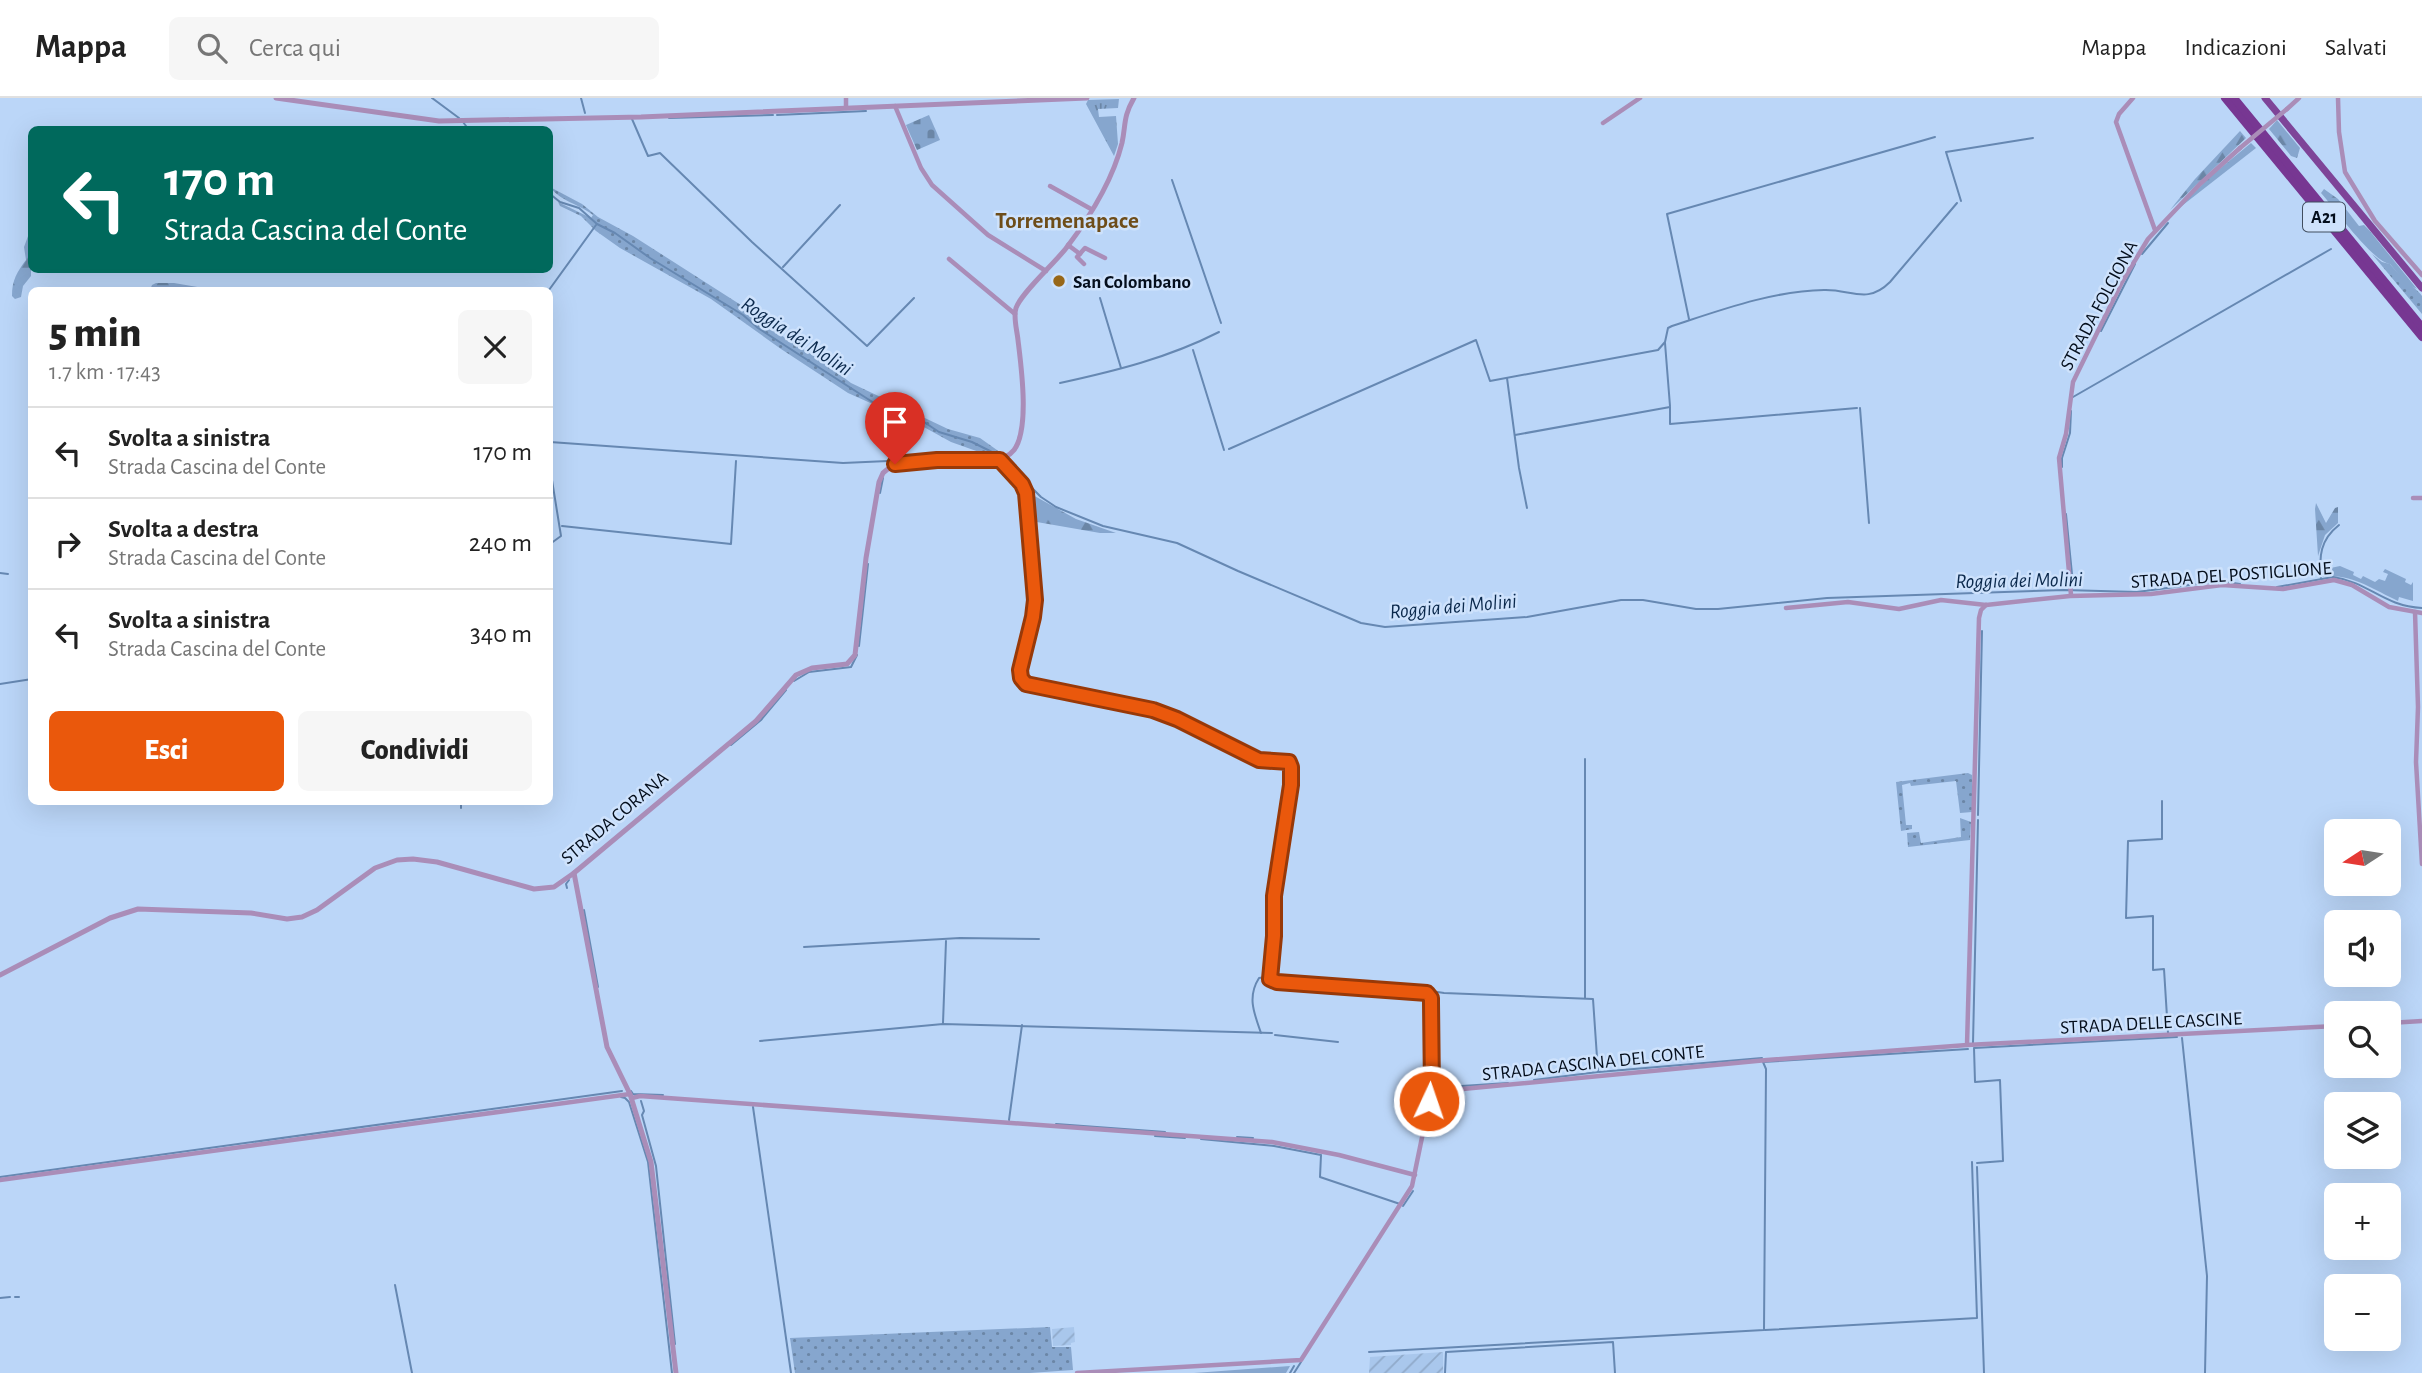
<!DOCTYPE html>
<html lang="it">
<meta charset="utf-8">
<style>
:root{--surface:#fff;--page:#f6f6f6;--text:#222;--muted:#767676;--line:#e0e0e0;--accent:#ea580c}
body{margin:0;font-family:"Alegreya Sans",sans-serif;background:var(--page);color:var(--text);height:100vh;display:flex;flex-direction:column;font-size:26px;white-space:nowrap}
*{box-sizing:border-box;margin:0}
p{font-size:23px;color:var(--muted)}
.icon{flex:none;width:38px;height:38px;fill:none;stroke:currentColor;stroke-width:2;stroke-linecap:round;stroke-linejoin:round}
.map{position:relative;flex:1;overflow:hidden}
.details{position:absolute;left:28px;top:189px;width:525px;height:518px;display:flex;flex-direction:column;background:var(--surface);border-radius:10px;box-shadow:0 7px 28px #0002}
.details>*{flex:none}
.hud{position:absolute;left:28px;top:28px;width:525px;height:147px;border-radius:10px;box-shadow:0 7px 28px #0002;background:#00695c;color:#fff;overflow:hidden}
.needle{width:46px;rotate:258deg}
.tools{position:absolute;left:2324px;top:721px;display:grid;gap:14px}
.tools a{display:grid;place-items:center;width:77px;height:77px;border-radius:10px;background:var(--surface);box-shadow:0 7px 28px #0002;font-size:35px}
.pin{position:absolute;display:grid;place-items:center;width:60px;height:60px;color:#fff;margin:-72px -30px;border-radius:50% 50% 50% 0;rotate:-45deg;box-shadow:0 0 7px #0007}
.pin .icon{rotate:45deg}
.me{position:absolute;width:77px;margin:-38px;rotate:3deg;stroke-linejoin:round;filter:drop-shadow(0 0 5px #0008)}
.turn{display:flex;align-items:center;gap:24px;height:147px;padding:0 21px;font-size:32px}
.turn .icon{width:91px;height:91px;stroke-width:2.5}
.turn b{display:block;font-size:49px;line-height:60px}
.round{display:grid;place-items:center;flex:none;width:74px;height:74px;border-radius:10px;background:var(--page)}
.summary{display:flex;align-items:center;justify-content:space-between;height:119px;padding:0 21px}
h1{font-size:42px;font-weight:800;line-height:52px}
.primary-button{display:flex;gap:14px;margin-top:auto;padding:14px 21px}
.primary-button a{flex:1;height:80px;border-radius:10px;background:var(--accent);color:#fff;font-size:28px;font-weight:800;line-height:80px;text-align:center}
.primary-button a+a{background:var(--page);color:var(--text)}
ul{padding:0;list-style:none}
li{display:flex;align-items:center;gap:21px;height:91px;padding:0 21px;border-top:2px solid var(--line)}
li div{flex:1}
li b{display:block;font-size:26px}
li em{font-style:normal}
header{display:flex;align-items:center;gap:42px;box-sizing:border-box;height:98px;padding:0 35px;background:var(--surface);border-bottom:2px solid var(--line)}
header strong{font-size:33px}
nav{display:flex;gap:38px;margin-inline-start:auto;font-size:24px}
.search{width:490px;height:63px;background:var(--page);display:flex;align-items:center;gap:18px;box-sizing:border-box;padding:0 24px;border-radius:10px;color:var(--muted);font-size:26px}
.map>svg:first-child{display:block}
.industrial{fill:url(#industrial-furrows)}
.grass{fill:url(#grass-dots)}
.forest{fill:url(#forest-firs)}
.cemetery{fill:url(#cemetery-stones)}
.park{fill:url(#park-tufts)}
.garden{fill:#86a6ce}
.lines{fill:none;stroke-linecap:round;stroke-linejoin:round}
.stream{stroke:#6688b2;stroke-width:2}
.minor{stroke:#aa8db8;stroke-width:4.5}
.tertiary{stroke:#aa8db8;stroke-width:5}
.trunk{stroke:#7e4498;stroke-width:7}
.motorway{stroke:#773792;stroke-width:8}
.minor-bridge{stroke:#aa8db8;stroke-width:4.5}
.route-casing{stroke:#983908;stroke-width:18}
.route{stroke:#ea580c;stroke-width:12}
.poi-dot{fill:#976718;stroke:#cee2fc;stroke-width:2.5}
.labels{text-anchor:middle;stroke-width:5;stroke-linejoin:round;paint-order:stroke}
.shield{fill:#cee2fc;stroke:#414e5f;stroke-width:2}
.shield-label{font-size:18px;font-weight:bold;fill:#040e1c}
.poi-label{font-size:19px;font-weight:bold;fill:#040e1c;stroke:#cee2fc;text-anchor:start}
.street-label{font-size:19px;fill:#040e1c;stroke:#cee2fc}
.water-label{font-size:21px;font-style:italic;fill:#0b294c;stroke:#cee2fc}
.quarter-label{font-size:23px;font-weight:bold;fill:#6e4d19;stroke:#cee2fc}
</style>
<header>
<strong>Mappa</strong>
<div class="search"><svg class="icon" aria-label="search" viewBox="0 0 24 24"><circle cx="10" cy="10" r="6"/><path d="M15 15l6 6"/></svg>Cerca qui</div>
<nav><a>Mappa</a><a>Indicazioni</a><a>Salvati</a></nav>
</header>
<div class="map">
<svg width="2422" height="1275" viewBox="0 0 2422 1275">
<defs>
<pattern id="industrial-furrows" width="10" height="10" patternUnits="userSpaceOnUse" patternTransform="scale(1.75)"><rect width="10" height="10" fill="#a9c7ec"/><path d="M-1 1l2-2M0 10L10 0M9 11l2-2" fill="none" stroke="#90aaca"/></pattern>
<pattern id="grass-dots" width="8" height="8" patternUnits="userSpaceOnUse" patternTransform="scale(1.75)"><rect width="8" height="8" fill="#86a6ce"/><path d="M2 2h.1M6 6h.1" fill="none" stroke="#6b86a6" stroke-width="1.8" stroke-linecap="round"/></pattern>
<pattern id="forest-firs" width="22" height="20" patternUnits="userSpaceOnUse" patternTransform="scale(1.75)"><rect width="22" height="20" fill="#86a6ce"/><path d="M5 1l3.5 6h-7zM16 11l3.5 6h-7z" fill="#6b86a6"/></pattern>
<pattern id="cemetery-stones" width="16" height="16" patternUnits="userSpaceOnUse" patternTransform="scale(1.75)"><rect width="16" height="16" fill="#86a6ce"/><path d="M2 7V4a2 2 0 0 1 4 0v3zM10 15v-3a2 2 0 0 1 4 0v3z" fill="#6b86a6"/></pattern>
<pattern id="park-tufts" width="24" height="20" patternUnits="userSpaceOnUse" patternTransform="scale(1.75)"><rect width="24" height="20" fill="#86a6ce"/><path d="M3 7l-1-3M5 7V3M7 7l1-3M15 17l-1-3M17 17v-4M19 17l1-3" fill="none" stroke="#6b86a6"/></pattern>
</defs>
<rect width="100%" height="100%" fill="#bbd6f8"/>
<!-- industrial -->
<g class="industrial">
<path d="M 1074,1229 L 1075,1244 L 1071,1245 L 1071,1247 L 1053,1248 L 1052,1231 Z"/>
<path d="M 1443,1254 L 1443,1275 L 1369,1275 L 1370,1259 Z"/>
</g>
<!-- grass -->
<g class="grass">
<path d="M 550,89 L 582,106 L 598,119 L 633,138 L 755,216 L 771,231 L 819,261 L 851,285 L 948,331 L 980,340 L 1004,357 L 996,360 L 951,344 L 922,328 L 848,295 L 781,251 L 711,201 L 620,150 L 596,133 L 581,118 L 560,108 L 558,104 L 591,120 L 593,117 C 579,106 560,103 550,89 Z"/>
<path d="M 2372,156 L 2382,164 L 2390,166 C 2396,174 2421,195 2422,198 C 2422,203 2422,211 2422,216 Z"/>
<path d="M 1968,675 L 1972,677 L 1972,714 L 1960,715 L 1956,683 L 1911,688 L 1910,685 L 1902,687 L 1906,727 L 1912,727 L 1912,731 L 1901,733 L 1896,684 Z"/>
<path d="M 1960,720 L 1971,724 L 1970,742 L 1908,749 L 1907,735 L 1919,734 L 1921,745 L 1961,739 Z"/>
<path d="M 1050,1229 L 1052,1249 L 1071,1249 L 1073,1272 L 1030,1275 L 795,1275 L 790,1240 Z"/>
</g>
<!-- forest -->
<g class="forest">
<path d="M 2277,22 L 2300,50 L 2297,60 L 2291,58 L 2269,31 Z"/>
<path d="M 2240,33 L 2246,40 L 2170,112 L 2195,81 Z"/>
<path d="M 2251,45 L 2256,50 L 2174,114 L 2211,78 Z"/>
<path d="M 2324,91 L 2338,101 L 2359,128 L 2364,127 L 2369,132 L 2417,191 L 2407,186 L 2390,166 C 2373,164 2335,111 2321,95 Z"/>
<path d="M 31,130 L 31,178 L 23,188 L 21,199 L 15,201 L 12,198 C 12,182 17,174 26,162 L 24,149 Z"/>
<path d="M 156,185 L 174,185 L 215,192 L 234,190 L 260,192 L 150,192 L 152,187 Z"/>
<path d="M 1031,396 L 1076,421 L 1116,435 L 1100,435 L 1031,423 L 1028,399 Z"/>
<path d="M 2316,405 L 2326,425 L 2335,410 L 2338,409 L 2338,425 L 2325,437 L 2318,458 L 2315,411 Z"/>
</g>
<!-- cemetery -->
<path class="cemetery" d="M 929,17 L 940,42 L 917,52 L 906,27 Z"/>
<!-- park -->
<path class="park" d="M 1119,1 L 1118,10 L 1098,11 L 1099,19 L 1116,18 L 1118,46 L 1114,58 L 1086,6 L 1088,2 Z"/>
<!-- garden -->
<g class="garden">
<path d="M 2340,468 L 2354,474 L 2353,477 L 2361,481 L 2363,478 L 2375,484 L 2379,481 L 2385,483 L 2388,476 L 2383,474 L 2385,471 L 2406,481 L 2405,484 L 2411,487 L 2413,484 L 2413,503 L 2399,499 L 2398,503 C 2372,491 2351,475 2321,479 L 2321,472 Z"/>
<path d="M 1290,1268 L 1286,1275 L 1194,1275 Z"/>
</g>
<g class="lines">
<!-- stream -->
<g class="stream">
<path d="M 432,0 L 459,20"/>
<path d="M 581,0 L 585,15"/>
<path d="M 777,17 L 866,13"/>
<path d="M 669,20 L 773,17"/>
<path d="M 632,21 L 648,58 L 660,55 L 752,144 L 867,248 L 914,200"/>
<path d="M 463,24 L 469,32"/>
<path d="M 1172,82 L 1221,225"/>
<path d="M 550,96 L 560,104 L 579,110 L 597,126 L 615,135 L 650,160 L 743,217 L 758,230 L 874,305 L 915,318 L 939,334 L 972,344 L 1000,358 L 1041,399 L 1056,409 L 1103,428 L 1177,445 L 1238,473 L 1361,525 L 1385,529 L 1527,519 L 1621,502 L 1643,502 L 1696,511 L 1718,511 L 1827,500 L 2064,492 L 2137,494 L 2220,483 L 2240,486"/>
<path d="M 1961,103 L 1946,54 L 2033,40"/>
<path d="M 2142,156 L 2168,125"/>
<path d="M 783,169 L 840,107"/>
<path d="M 549,192 L 596,127"/>
<path d="M 1100,200 L 1121,270"/>
<path d="M 1689,221 L 1667,116 L 1935,39"/>
<path d="M 2101,233 L 2135,166"/>
<path d="M 1665,245 L 1670,308"/>
<path d="M 1193,252 L 1224,352"/>
<path d="M 1507,280 L 1519,370 L 1527,410"/>
<path d="M 1060,285 C 1115,273 1168,260 1219,234"/>
<path d="M 2073,299 L 2331,151"/>
<path d="M 1860,310 L 1869,425"/>
<path d="M 1515,337 L 1670,309 L 1670,326 L 1857,310"/>
<path d="M 550,344 L 843,365 L 888,363"/>
<path d="M 1229,351 L 1476,242 L 1490,283 L 1658,252 L 1665,244 L 1668,230 L 1672,228 C 1721,212 1772,193 1824,192 C 1851,191 1867,207 1890,184 L 1957,105"/>
<path d="M 2062,369 L 2062,360 L 2070,335 L 2071,313"/>
<path d="M 880,395 L 883,380"/>
<path d="M 2066,416 L 2073,486"/>
<path d="M 562,428 L 731,446 L 736,363"/>
<path d="M 550,446 L 561,438 L 551,376"/>
<path d="M 0,475 L 8,476"/>
<path d="M 2321,481 C 2319,458 2320,442 2339,427"/>
<path d="M 2277,489 L 2333,479 C 2369,484 2383,508 2422,510"/>
<path d="M 859,548 L 868,466"/>
<path d="M 794,583 L 809,574 L 851,569 L 857,557"/>
<path d="M 0,586 L 32,581"/>
<path d="M 731,647 L 761,622 L 786,592"/>
<path d="M 2162,703 L 2162,741 L 2128,743 L 2126,820 L 2153,818 L 2153,872 L 2164,871 L 2168,935"/>
<path d="M 461,710 L 461,704"/>
<path d="M 1978,717 L 1982,533"/>
<path d="M 567,790 L 566,786 L 569,782"/>
<path d="M 584,812 L 598,889"/>
<path d="M 804,849 L 960,840 L 1039,841"/>
<path d="M 1273,881 L 1405,889 L 1444,895 L 1593,901 L 1598,974 L 1534,982"/>
<path d="M 1585,900 L 1585,661"/>
<path d="M 943,925 L 946,843"/>
<path d="M 1261,935 C 1254,915 1247,899 1259,880 L 1266,879"/>
<path d="M 1275,937 L 1338,944"/>
<path d="M 2182,940 L 2207,1178 L 2205,1275"/>
<path d="M 760,943 L 943,926 L 1272,935"/>
<path d="M 1973,945 L 1978,722"/>
<path d="M 1599,974 L 1762,960"/>
<path d="M 1446,989 L 1508,985"/>
<path d="M 631,993 L 633,996 L 663,997"/>
<path d="M 621,999 L 625,1000 L 629,1004 L 648,1064 L 672,1275"/>
<path d="M 641,1003 L 644,1013 L 642,1017 L 656,1068 L 675,1246"/>
<path d="M 753,1009 L 791,1275"/>
<path d="M 1009,1022 L 1022,927"/>
<path d="M 1056,1026 L 1165,1034"/>
<path d="M 1155,1038 L 1185,1040"/>
<path d="M 1237,1039 L 1253,1040"/>
<path d="M 1201,1041 L 1274,1048 L 1321,1057 L 1320,1079 L 1400,1106"/>
<path d="M 1977,1065 L 2003,1063 L 2000,982 L 1975,984 L 1974,950 L 2177,939"/>
<path d="M 1977,1069 L 1984,1275"/>
<path d="M 0,1079 L 622,993"/>
<path d="M 1403,1108 L 1413,1093"/>
<path d="M 395,1187 L 412,1275"/>
<path d="M 15,1199 L 19,1199"/>
<path d="M 0,1200 L 10,1199"/>
<path d="M 1765,1232 L 1977,1220 L 1972,1064"/>
<path d="M 1369,1254 L 1764,1232 L 1766,971 L 1763,964 L 1968,951"/>
<path d="M 1290,1275 L 1294,1268"/>
<path d="M 1294,1275 L 1301,1264"/>
<path d="M 1445,1275 L 1446,1254 L 1613,1244 L 1615,1275"/>
</g>
<!-- minor -->
<g class="minor">
<path d="M 846,0 L 846,10"/>
<path d="M 2133,0 L 2119,16 L 2116,24 L 2155,132"/>
<path d="M 2338,0 L 2339,34 L 2345,74 L 2375,123 L 2422,177"/>
<path d="M 895,8 L 921,70 L 932,87 L 988,137 L 1046,173"/>
<path d="M 2287,11 L 2299,0"/>
<path d="M 1603,25 L 1640,0"/>
<path d="M 1050,88 L 1091,111"/>
<path d="M 1068,147 L 1080,156"/>
<path d="M 949,161 L 1015,216"/>
<path d="M 1084,166 L 1077,159 L 1085,150 L 1105,160"/>
<path d="M 1000,362 L 1022,386 L 1026,395 L 1035,502 L 1033,519 L 1020,572 C 1021,583 1025,585 1035,589 L 1153,612 L 1177,621 L 1259,662 L 1289,664 L 1291,669 L 1291,687 L 1274,798 L 1274,838 L 1270,881 L 1277,884 L 1422,894 L 1429,897 L 1431,905 L 1432,991 L 1412,1088 L 1301,1262 L 1077,1275"/>
<path d="M 2413,400 L 2422,400"/>
<path d="M 2071,497 L 2059,360 L 2066,336 L 2073,284 L 2122,184 L 2148,141 L 2200,86 L 2240,50"/>
<path d="M 1786,510 L 1848,504 L 1899,511 L 1941,502 L 1986,507 L 2070,498 L 2151,496 L 2222,487 L 2283,491 L 2334,482 L 2352,487 L 2389,509 L 2422,515"/>
<path d="M 2415,514 L 2418,609 L 2416,664 L 2422,766"/>
<path d="M 2389,925 L 2422,923"/>
<path d="M 1967,947 L 2336,928"/>
<path d="M 1432,991 L 1452,992 L 1767,962 L 1967,947 L 1979,520 L 1981,512 L 1986,507"/>
<path d="M 632,1000 L 640,998 L 1272,1044 L 1339,1057 L 1415,1077"/>
<path d="M 0,1082 L 630,996"/>
</g>
<!-- tertiary -->
<g class="tertiary">
<path d="M 276,0 L 439,23 L 641,19 L 1087,0"/>
<path d="M 574,775 L 607,949 L 630,996 L 651,1064 L 676,1275"/>
<path d="M 0,877 L 110,820 L 138,811 L 251,815 L 287,821 L 302,819 L 317,812 L 375,770 L 397,762 L 413,761 L 437,764 L 534,791 L 554,789 L 574,775 L 756,623 L 796,577 L 812,570 L 847,566 L 855,557 L 866,460 L 879,384 L 883,375 C 910,345 992,381 1014,352 C 1030,331 1021,267 1018,242 C 1017,232 1013,219 1016,210 C 1021,195 1056,164 1067,149 C 1089,120 1113,81 1122,45 C 1126,26 1123,19 1134,0"/>
</g>
<!-- trunk -->
<path class="trunk" d="M 2265,0 L 2422,190"/>
<!-- motorway -->
<g class="motorway">
<path d="M 2225,0 L 2422,239"/>
<path d="M 2234,0 L 2422,229"/>
</g>
<!-- minor-bridge -->
<path class="minor-bridge" d="M 2240,50 L 2287,11"/>
</g>
<g class="lines">
<defs>
<path id="route" d="M 895,366 L 937,362 L 1000,362 L 1022,386 L 1026,395 L 1035,502 L 1033,519 L 1020,572 L 1021,580 L 1026,586 L 1153,612 L 1177,621 L 1259,662 L 1289,664 L 1291,669 L 1291,687 L 1274,798 L 1274,838 L 1270,881 L 1277,884 L 1427,895 L 1431,900 L 1431,905 L 1432,991 L 1429,1003"/>
</defs>
<!-- route casing -->
<use href="#route" class="route-casing"/>
<!-- route -->
<use href="#route" class="route"/>
</g>
<!-- markers -->
<circle class="poi-dot" cx="1059" cy="183" r="7"/>
<g class="labels">
<!-- shield labels -->
<rect class="shield" x="2303" y="104.5" width="42" height="29" rx="5"/>
<g class="shield-label">
<text x="2324" y="125">A21</text>
</g>
<!-- poi labels -->
<g class="poi-label">
<text x="1073" y="190">San Colombano</text>
</g>
<!-- street labels -->
<g class="street-label">
<text transform="translate(2098 207) rotate(-62)" y="7">STRADA FOLCIONA</text>
<text transform="translate(2231 476) rotate(-4)" y="7">STRADA DEL POSTIGLIONE</text>
<text transform="translate(614 719) rotate(-40)" y="7">STRADA CORANA</text>
<text transform="translate(2151 924) rotate(-3)" y="7">STRADA DELLE CASCINE</text>
<text transform="translate(1593 964) rotate(-6)" y="7">STRADA CASCINA DEL CONTE</text>
</g>
<!-- water labels -->
<g class="water-label">
<text transform="translate(797 238) rotate(33)" y="7">Roggia dei Molini</text>
<text transform="translate(2019 482) rotate(-1)" y="7">Roggia dei Molini</text>
<text transform="translate(1453 508) rotate(-5)" y="7">Roggia dei Molini</text>
</g>
<!-- quarter labels -->
<g class="quarter-label">
<text x="1067" y="130">Torremenapace</text>
</g>
</g>
</svg>
<div class="tools">
<a><svg class="needle" viewBox="-14 -14 28 28"><path d="M0-13l5 13h-10z" fill="#e53935"/><path d="M0 13l5-13h-10z" fill="#767676"/></svg></a>
<a><svg class="icon" aria-label="sound" viewBox="0 0 24 24"><path d="M4 9h4l5-4v14l-5-4H4zM17 9q2 3 0 6"/></svg></a>
<a><svg class="icon" aria-label="search" viewBox="0 0 24 24"><circle cx="10" cy="10" r="6"/><path d="M15 15l6 6"/></svg></a>
<a><svg class="icon" aria-label="layers" viewBox="0 0 24 24"><path d="M12 4l9 5-9 5-9-5zM3 14l9 5 9-5"/></svg></a>
<a>+</a>
<a>−</a>
</div>
<div class="pin" style="left:895px;top:366px;background:#d93025"><svg class="icon" aria-label="arrive" viewBox="0 0 24 24"><path d="M6 21V4h12l-3 4 3 4H6"/></svg></div>
<svg class="me" style="left:1429px;top:1003px" viewBox="-20 -20 40 40"><circle r="17" fill="#ea580c" stroke="#fff" stroke-width="3"/><path d="M0-11L8 9 0 5-8 9z" fill="#fff"/></svg>
<div class="hud">
<div class="turn"><svg class="icon" aria-label="left" viewBox="0 0 24 24"><path d="M17 20v-9H6M10 6l-5 5 5 5"/></svg><div><b>170 m</b>Strada Cascina del Conte</div></div>
</div>
<section class="details">
<div class="summary"><div><h1>5 min</h1><p>1.7 km · 17:43</p></div><a class="round"><svg class="icon" aria-label="close" viewBox="0 0 24 24"><path d="M6 6l12 12M18 6L6 18"/></svg></a></div>
<ul>
<li><svg class="icon" aria-label="left" viewBox="0 0 24 24"><path d="M17 20v-9H6M10 6l-5 5 5 5"/></svg><div><b>Svolta a sinistra</b><p>Strada Cascina del Conte</p></div><em>170 m</em></li>
<li><svg class="icon" aria-label="right" viewBox="0 0 24 24"><path d="M7 20v-9h11M14 6l5 5-5 5"/></svg><div><b>Svolta a destra</b><p>Strada Cascina del Conte</p></div><em>240 m</em></li>
<li><svg class="icon" aria-label="left" viewBox="0 0 24 24"><path d="M17 20v-9H6M10 6l-5 5 5 5"/></svg><div><b>Svolta a sinistra</b><p>Strada Cascina del Conte</p></div><em>340 m</em></li>
</ul>
<div class="primary-button"><a>Esci</a><a>Condividi</a></div>
</section>
</div>
